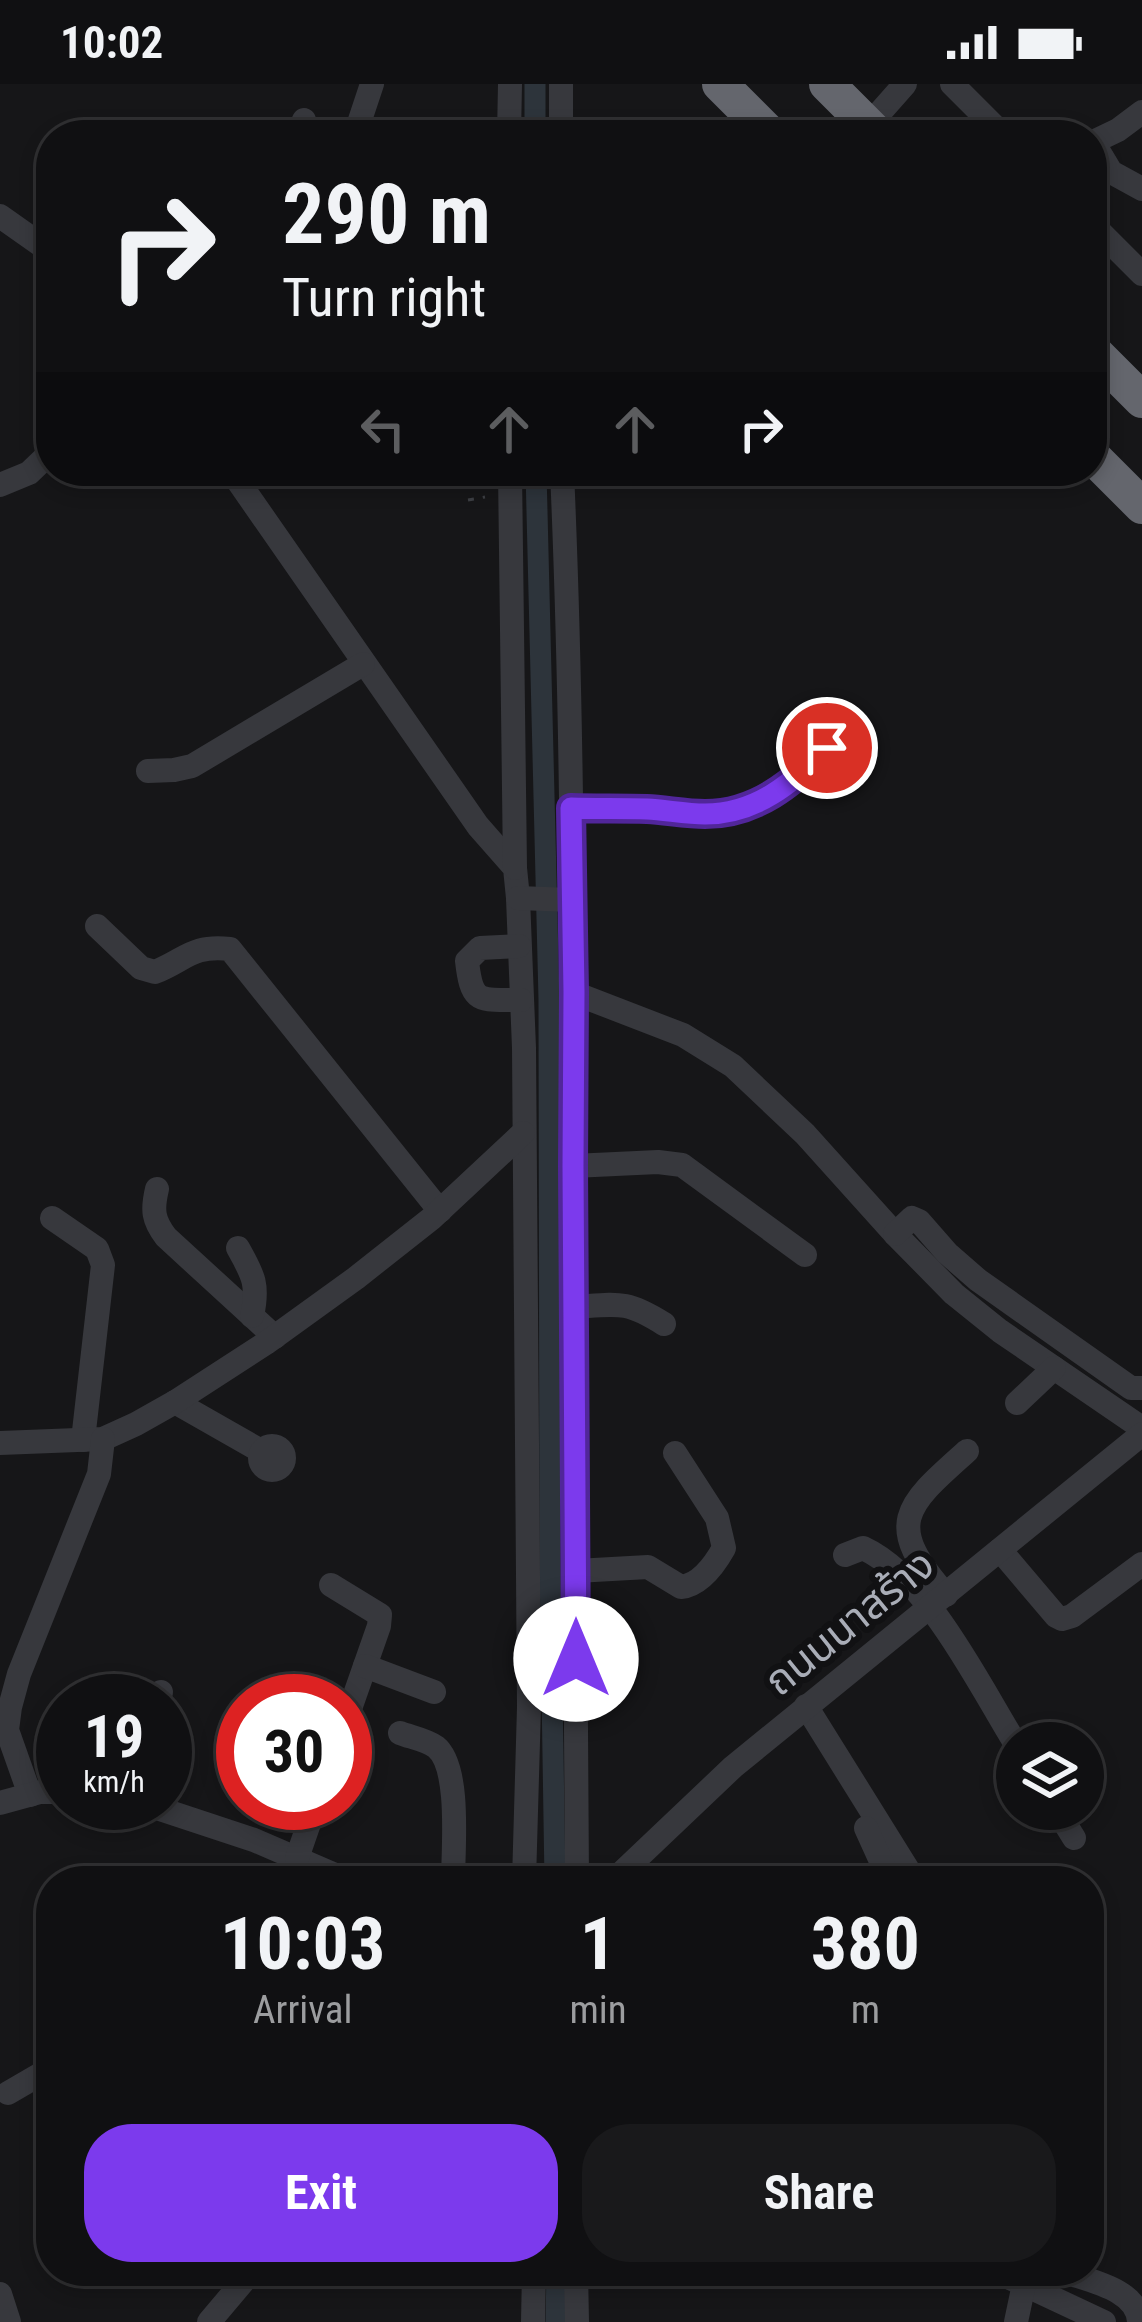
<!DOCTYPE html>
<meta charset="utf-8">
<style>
:root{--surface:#101012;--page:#19191b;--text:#f1f3f6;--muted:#9c9d9f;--line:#303032;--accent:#7c3aed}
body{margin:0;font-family:"Roboto Condensed","Noto Sans Thai",sans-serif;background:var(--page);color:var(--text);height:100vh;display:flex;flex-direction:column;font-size:45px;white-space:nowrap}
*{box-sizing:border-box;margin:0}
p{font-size:39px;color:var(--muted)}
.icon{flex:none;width:66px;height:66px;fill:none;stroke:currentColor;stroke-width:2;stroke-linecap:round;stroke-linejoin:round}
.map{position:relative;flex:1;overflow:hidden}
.details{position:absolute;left:36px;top:1782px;width:1068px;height:420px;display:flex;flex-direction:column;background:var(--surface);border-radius:48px;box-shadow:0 6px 18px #0003,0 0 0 3px var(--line)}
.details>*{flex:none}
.top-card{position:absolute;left:36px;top:36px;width:1071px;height:366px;border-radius:48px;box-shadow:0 6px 18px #0003,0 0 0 3px var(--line);background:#101012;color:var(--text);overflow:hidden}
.buttons{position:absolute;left:996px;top:1638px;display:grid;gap:24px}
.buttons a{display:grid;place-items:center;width:108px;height:108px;border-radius:50%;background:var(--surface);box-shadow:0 6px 18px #0003,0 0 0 3px var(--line);font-size:60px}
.speed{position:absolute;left:36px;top:1590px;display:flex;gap:24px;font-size:60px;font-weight:700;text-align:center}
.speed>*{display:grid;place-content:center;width:156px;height:156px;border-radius:50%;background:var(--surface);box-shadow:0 6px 18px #0003,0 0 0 3px var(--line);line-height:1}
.speed small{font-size:30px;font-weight:400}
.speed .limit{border:18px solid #d22;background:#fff;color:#111}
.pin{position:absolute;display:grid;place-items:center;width:102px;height:102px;color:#fff;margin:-51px;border:6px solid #fff;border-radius:50%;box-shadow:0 3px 12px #0007}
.me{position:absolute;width:132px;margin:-66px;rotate:0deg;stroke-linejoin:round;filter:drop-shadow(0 0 9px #0008)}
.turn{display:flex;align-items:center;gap:42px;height:252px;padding:0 48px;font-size:54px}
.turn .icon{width:156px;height:156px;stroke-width:2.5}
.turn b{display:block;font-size:84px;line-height:102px}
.lanes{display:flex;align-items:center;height:114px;padding:0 48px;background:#0003;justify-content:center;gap:60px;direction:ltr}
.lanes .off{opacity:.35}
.eta{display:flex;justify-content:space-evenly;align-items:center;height:204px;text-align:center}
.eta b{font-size:72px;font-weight:700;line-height:84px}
.button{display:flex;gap:24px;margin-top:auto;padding:24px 48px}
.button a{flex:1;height:138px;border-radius:48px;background:var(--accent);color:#fff;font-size:48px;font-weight:700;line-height:138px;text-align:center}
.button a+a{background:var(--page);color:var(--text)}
.status{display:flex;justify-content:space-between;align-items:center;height:84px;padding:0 60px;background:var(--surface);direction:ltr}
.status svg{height:33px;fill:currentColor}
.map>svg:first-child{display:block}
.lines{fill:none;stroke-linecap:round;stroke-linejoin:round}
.canal{stroke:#2d343b;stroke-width:21}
.path{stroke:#3d3f44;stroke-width:3;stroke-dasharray:6 9;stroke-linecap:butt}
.minor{stroke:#37383d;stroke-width:24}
.highway{stroke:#64666d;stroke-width:36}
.highway-bridge{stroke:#64666d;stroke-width:36}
.route-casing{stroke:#51269a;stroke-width:30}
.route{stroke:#7c3aed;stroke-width:21}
.labels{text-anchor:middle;stroke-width:12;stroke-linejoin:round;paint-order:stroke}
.street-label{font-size:42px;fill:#a9adb7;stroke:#111113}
</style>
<div class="status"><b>10:02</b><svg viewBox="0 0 49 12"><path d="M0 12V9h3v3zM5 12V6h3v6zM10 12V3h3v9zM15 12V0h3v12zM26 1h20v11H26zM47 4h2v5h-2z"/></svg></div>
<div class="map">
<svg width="1142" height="2238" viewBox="0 0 1142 2238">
<rect width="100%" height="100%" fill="#161618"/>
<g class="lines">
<!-- canal -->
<g class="canal">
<path d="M 535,0 L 535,51"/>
<path d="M 536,387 L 549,915 L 550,1482 L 555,1797"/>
<path d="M 556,2238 L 557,2187"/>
</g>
<!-- path -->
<path class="path" d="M 468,416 L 485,413"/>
<!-- minor -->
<g class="minor">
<path d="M 561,0 L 561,51"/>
<path d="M 952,0 L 1003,51"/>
<path d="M 1142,28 L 1118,46 L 1093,58 L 1111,88 L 1142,105"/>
<path d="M 297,51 L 304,36"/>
<path d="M 355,51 L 372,0"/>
<path d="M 509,51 L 510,0"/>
<path d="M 860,51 L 905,0"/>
<path d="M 0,132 L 51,168"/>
<path d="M 1092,140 L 1142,190"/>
<path d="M 231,387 L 478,742 L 515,784 L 518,814 L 524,964 L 529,1623 L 524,1797"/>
<path d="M 510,387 L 515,784"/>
<path d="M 562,387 C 572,617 573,848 573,1078 C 573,1318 576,1557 577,1797"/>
<path d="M 0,401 L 29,389 L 51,368"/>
<path d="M 148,687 L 174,686 L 192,682 L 363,580"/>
<path d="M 571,725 L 725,729 L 774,711 L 796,696 L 827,664"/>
<path d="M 518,814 L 572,816"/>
<path d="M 97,842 L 141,884 L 155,888 C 187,875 191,861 230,865 L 440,1127"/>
<path d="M 519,862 L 480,864 L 467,877 C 472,922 480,915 521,916"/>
<path d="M 574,909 L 683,951 L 733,982 L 805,1050 L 895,1150 L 954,1210 L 1000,1247 L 1142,1344"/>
<path d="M 573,1082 L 658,1078 L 682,1081 L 805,1171"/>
<path d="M 157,1105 C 152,1126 153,1136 166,1153 L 275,1253"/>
<path d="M 52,1134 L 97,1165 L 103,1181 L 83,1356"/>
<path d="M 895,1150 L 912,1134 L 919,1137 L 947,1169 L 978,1196 L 1131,1304 L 1142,1304"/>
<path d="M 238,1164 C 253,1191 259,1200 252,1232"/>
<path d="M 575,1223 C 618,1220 626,1216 664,1240"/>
<path d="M 175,1318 L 261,1367"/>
<path d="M 1017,1319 L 1054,1284"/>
<path d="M 0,1359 L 103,1355 L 136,1340 L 175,1318 L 266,1259 L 356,1194 L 432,1134 L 523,1049"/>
<circle cx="272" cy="1374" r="12"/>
<path d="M 1000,1466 L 1056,1532 L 1062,1535 L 1072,1532 L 1142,1480"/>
<path d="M 845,1471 L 863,1464 C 928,1494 979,1601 1017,1662"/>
<path d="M 576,1487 L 648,1483 L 681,1503 C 700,1501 715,1480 724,1464 L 717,1434 L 675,1369"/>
<path d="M 331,1501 L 380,1531 L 379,1542 L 345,1639"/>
<path d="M 946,1511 C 883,1440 905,1422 967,1367"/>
<path d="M 365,1582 L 434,1608"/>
<path d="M 157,1617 L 161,1608"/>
<path d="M 806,1622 L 915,1797"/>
<path d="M 400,1649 C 410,1653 427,1656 436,1663 C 461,1683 453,1767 453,1797"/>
<path d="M 30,1711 L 7,1646 L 10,1623 L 19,1590 L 99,1390 L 103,1355"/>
<path d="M 0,1719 L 40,1708 L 63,1708"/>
<path d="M 142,1719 L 254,1756 L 349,1797"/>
<path d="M 1056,1725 L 1074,1754"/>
<path d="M 866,1744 L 890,1797"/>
<path d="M 297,1774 L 316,1719"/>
<path d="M 613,1797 L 733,1683 L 1142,1350"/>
<path d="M 8,2009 L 51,1984"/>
<path d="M 576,2187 L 577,2238"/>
<path d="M 995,2187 L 1104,2238"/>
<path d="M 1062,2187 C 1089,2197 1138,2205 1139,2238"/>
<path d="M 0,2210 L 9,2238"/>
<path d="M 209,2238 L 252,2187"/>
<path d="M 533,2238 L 534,2187"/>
<path d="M 1016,2238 L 1024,2200"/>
</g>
<!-- highway -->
<g class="highway">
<path d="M 720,0 L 771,51"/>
<path d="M 1092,266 L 1142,316"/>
<path d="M 1092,372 L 1142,422"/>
</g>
<!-- highway-bridge -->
<path class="highway-bridge" d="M 827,0 L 878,51"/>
</g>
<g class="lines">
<defs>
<path id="route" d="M 576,1575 L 573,1082 L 574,908 L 571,724 C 596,725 622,724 647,725 C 666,726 686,730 705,730 C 756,730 793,699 827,664"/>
</defs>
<!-- route casing -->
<use href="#route" class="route-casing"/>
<!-- route -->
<use href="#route" class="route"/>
</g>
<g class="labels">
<!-- street labels -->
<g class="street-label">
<text transform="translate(849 1538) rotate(-39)" y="15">ถนนนาสร้าง</text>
</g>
</g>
</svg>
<div class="buttons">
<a><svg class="icon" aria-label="layers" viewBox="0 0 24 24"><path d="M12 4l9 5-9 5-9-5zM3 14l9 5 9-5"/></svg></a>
</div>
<div class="speed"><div>19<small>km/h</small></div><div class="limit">30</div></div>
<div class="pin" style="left:827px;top:664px;background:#d93025"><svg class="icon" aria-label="arrive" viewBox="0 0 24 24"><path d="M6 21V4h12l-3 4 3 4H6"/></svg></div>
<svg class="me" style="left:576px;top:1575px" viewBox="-20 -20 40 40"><circle r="19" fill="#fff"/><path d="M0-13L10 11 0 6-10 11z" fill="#7c3aed"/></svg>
<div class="top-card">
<div class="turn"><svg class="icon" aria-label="right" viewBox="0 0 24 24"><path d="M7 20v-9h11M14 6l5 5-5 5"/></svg><div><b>290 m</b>Turn right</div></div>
<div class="lanes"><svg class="icon off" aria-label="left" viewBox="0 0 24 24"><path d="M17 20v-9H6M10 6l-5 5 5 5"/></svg><svg class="icon off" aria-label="ahead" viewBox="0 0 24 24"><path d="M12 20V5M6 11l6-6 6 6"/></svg><svg class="icon off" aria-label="ahead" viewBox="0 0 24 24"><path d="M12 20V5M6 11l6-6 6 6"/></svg><svg class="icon" aria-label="right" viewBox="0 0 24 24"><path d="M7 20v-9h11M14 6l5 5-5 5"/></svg></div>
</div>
<section class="details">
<div class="eta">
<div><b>10:03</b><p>Arrival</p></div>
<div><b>1</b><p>min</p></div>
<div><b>380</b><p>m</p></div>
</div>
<div class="button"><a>Exit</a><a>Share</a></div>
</section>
</div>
